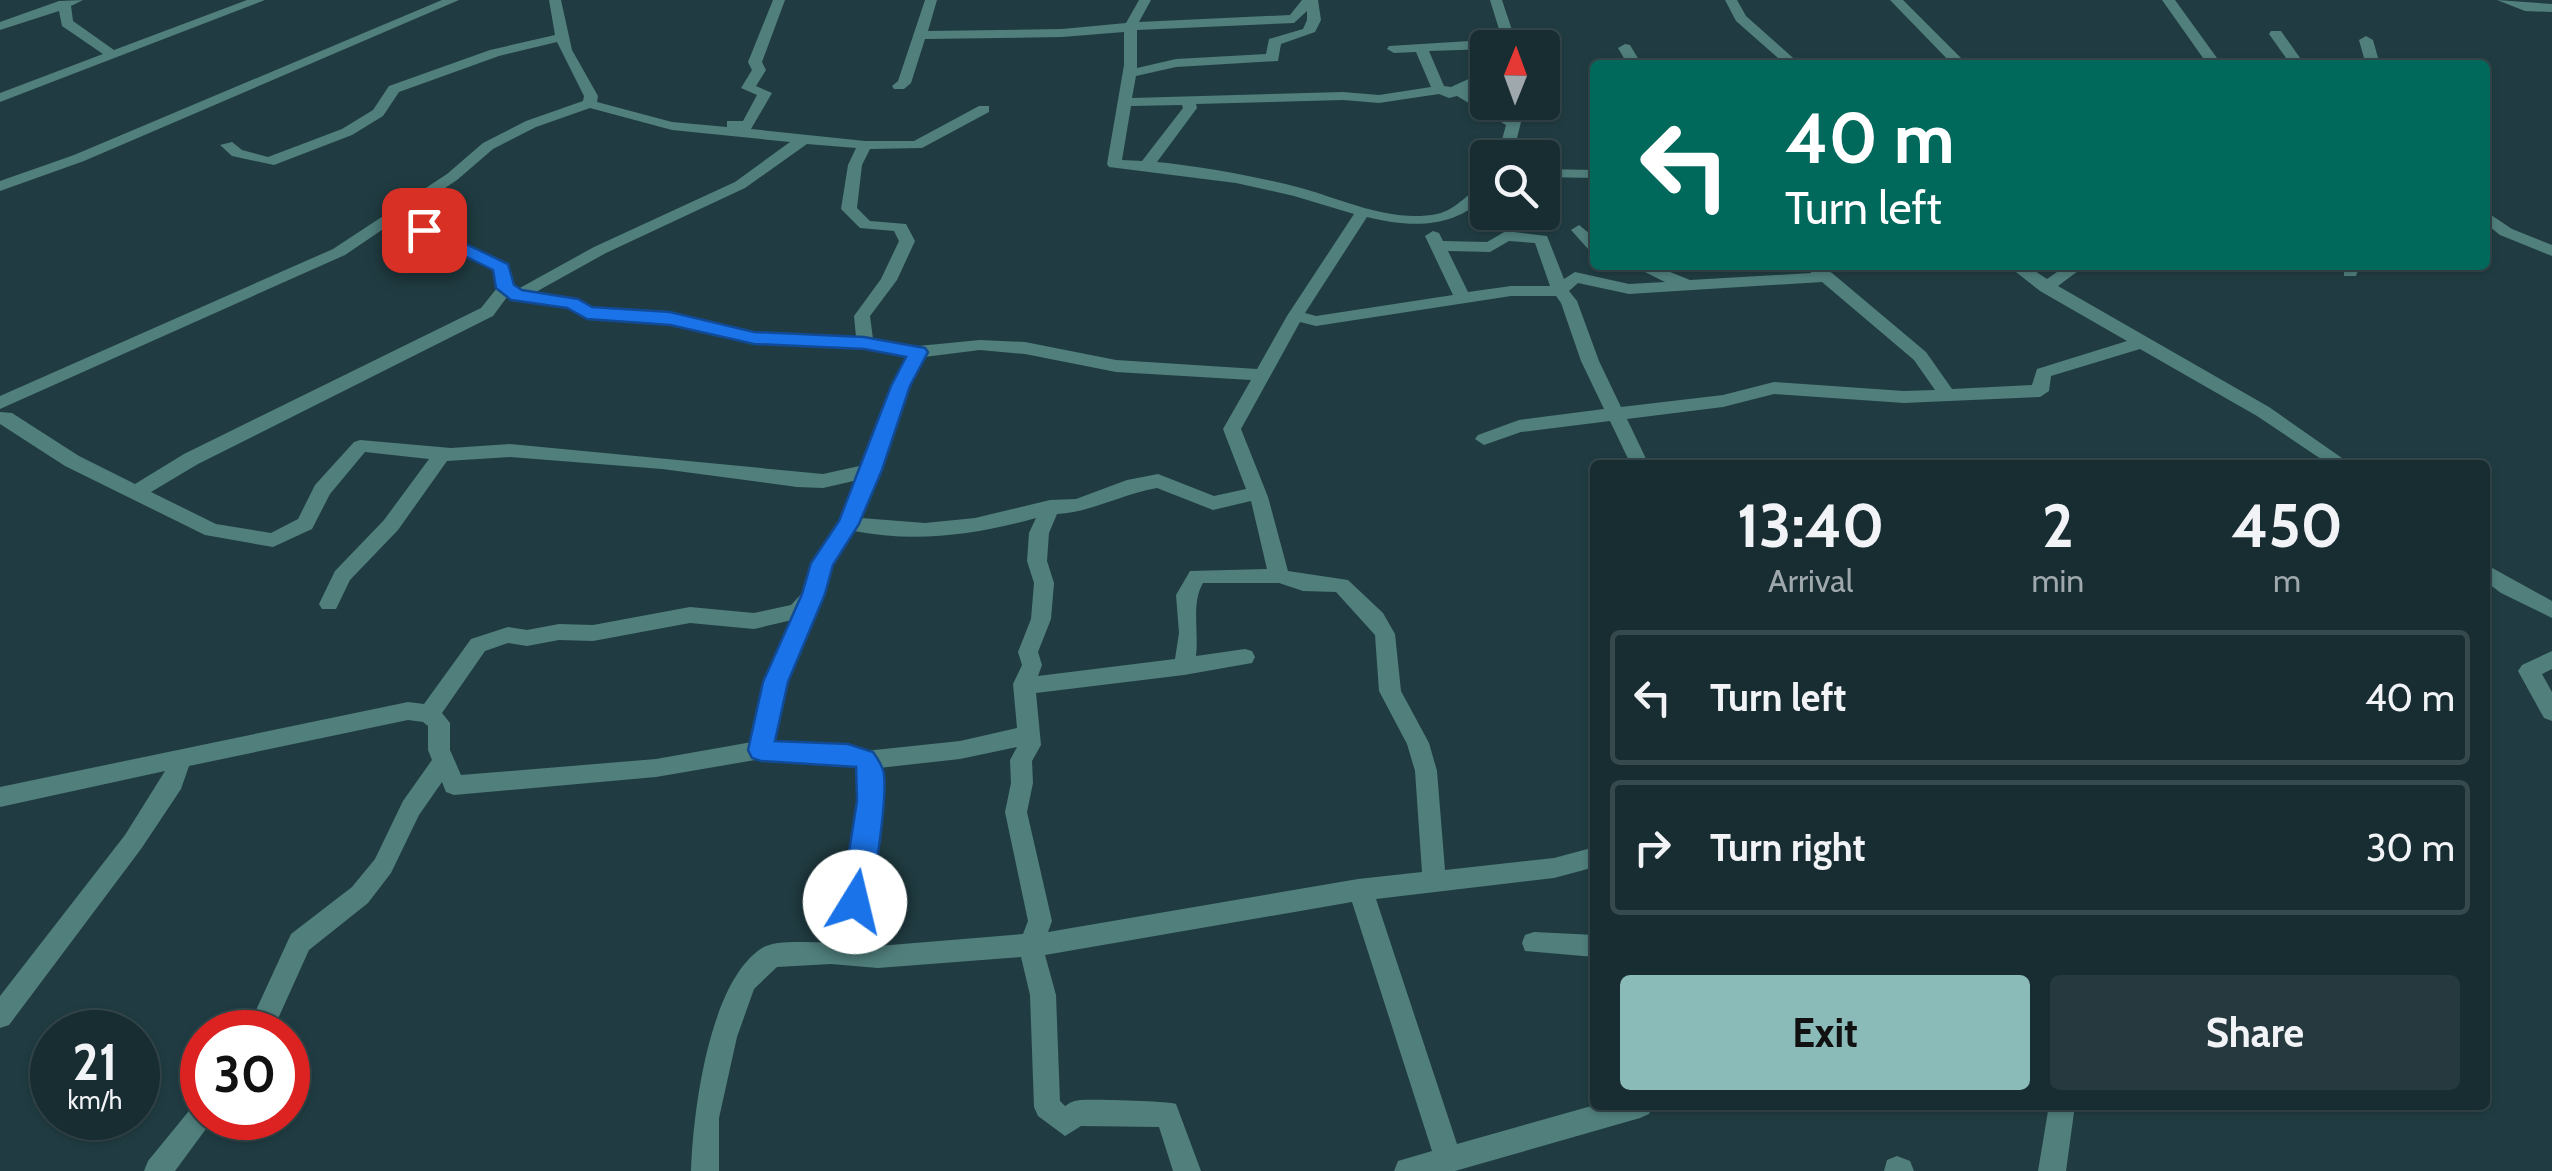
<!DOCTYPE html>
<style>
:root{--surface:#182d32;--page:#25393e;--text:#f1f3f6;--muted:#9fa8ac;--line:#36494d;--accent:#8bbbb9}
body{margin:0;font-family:Cabin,sans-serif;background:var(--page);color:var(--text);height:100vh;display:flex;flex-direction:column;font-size:38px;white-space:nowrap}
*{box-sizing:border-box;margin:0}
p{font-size:32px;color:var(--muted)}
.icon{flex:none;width:55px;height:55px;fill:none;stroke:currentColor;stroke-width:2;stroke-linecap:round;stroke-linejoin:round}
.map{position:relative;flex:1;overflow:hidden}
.drawer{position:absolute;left:1590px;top:460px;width:900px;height:650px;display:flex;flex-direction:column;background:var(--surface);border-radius:10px;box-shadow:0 2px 8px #0004,0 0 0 2px var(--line)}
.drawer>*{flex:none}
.banner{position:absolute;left:1590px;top:60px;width:900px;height:210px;border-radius:10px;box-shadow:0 2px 8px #0004,0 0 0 2px var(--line);background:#00695c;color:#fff;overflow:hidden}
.needle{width:65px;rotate:1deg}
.fabs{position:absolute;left:1470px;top:30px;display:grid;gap:20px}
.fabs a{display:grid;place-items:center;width:90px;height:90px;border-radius:10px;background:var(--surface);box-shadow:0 2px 8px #0004,0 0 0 2px var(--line);font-size:50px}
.speed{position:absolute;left:30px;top:1010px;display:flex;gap:20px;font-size:50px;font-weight:700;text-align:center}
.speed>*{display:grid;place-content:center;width:130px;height:130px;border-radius:50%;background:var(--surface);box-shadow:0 2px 8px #0004,0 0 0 2px var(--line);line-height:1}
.speed small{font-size:25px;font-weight:400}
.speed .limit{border:15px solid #d22;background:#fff;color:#111}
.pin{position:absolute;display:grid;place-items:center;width:85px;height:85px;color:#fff;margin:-42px;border-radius:20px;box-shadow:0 5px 15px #0006}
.me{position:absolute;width:110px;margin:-55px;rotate:9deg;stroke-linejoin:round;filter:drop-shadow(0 0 8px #0008)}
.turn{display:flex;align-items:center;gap:35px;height:210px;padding:0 30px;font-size:45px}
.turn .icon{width:130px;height:130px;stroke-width:2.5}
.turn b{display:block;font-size:70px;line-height:85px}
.eta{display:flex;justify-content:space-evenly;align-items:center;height:170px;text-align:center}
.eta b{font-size:60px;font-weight:800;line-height:70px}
.button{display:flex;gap:20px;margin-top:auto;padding:20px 30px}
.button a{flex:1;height:115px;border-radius:10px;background:var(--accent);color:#111;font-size:40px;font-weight:800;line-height:115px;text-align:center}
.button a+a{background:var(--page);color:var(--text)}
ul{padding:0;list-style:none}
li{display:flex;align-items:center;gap:30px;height:135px;margin:0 20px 15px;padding:0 10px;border:5px solid var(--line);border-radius:10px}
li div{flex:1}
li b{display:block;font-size:38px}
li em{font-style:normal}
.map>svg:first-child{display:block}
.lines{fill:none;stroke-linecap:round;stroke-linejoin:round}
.minor{fill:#507f7c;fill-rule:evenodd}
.route{fill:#1a73e8;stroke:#114b97;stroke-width:2.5}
</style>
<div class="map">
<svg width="2552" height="1171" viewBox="0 0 2552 1171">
<rect width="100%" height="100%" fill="#203c42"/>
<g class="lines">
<!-- minor -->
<g class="minor">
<path d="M 83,0 L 71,6 L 73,21 L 114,50 L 247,0 L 265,0 L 0,102 L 0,93 L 103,54 L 62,26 L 59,11 L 0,30 L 0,22 L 59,1 Z"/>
<path d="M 442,0 L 459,0 L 84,161 L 0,191 L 0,181 L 74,155 Z"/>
<path d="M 549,0 L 561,0 L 572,50 L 598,96 L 597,102 L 672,122 L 727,127 L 727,121 L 743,121 L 757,95 L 741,88 L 752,70 L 748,62 L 773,0 L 785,0 L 762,62 L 766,70 L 756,86 L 772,93 L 751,129 L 865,141 L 914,141 L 979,106 L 989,106 L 989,112 L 922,148 L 870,149 L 862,165 L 857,208 L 870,221 L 906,224 L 915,241 L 897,280 L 870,316 L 873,339 L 918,346 L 980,340 L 1025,342 L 1116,360 L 1257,369 L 1287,316 L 1354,214 L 1294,196 L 1236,183 L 1109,167 L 1107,164 L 1124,65 L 1124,32 L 1062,37 L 925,39 L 911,83 L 904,89 L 894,89 L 892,86 L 898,81 L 925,0 L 937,0 L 928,31 L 1062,29 L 1126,23 L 1139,0 L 1151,0 L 1139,22 L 1290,15 L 1302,0 L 1318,0 L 1321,20 L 1315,32 L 1281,44 L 1278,61 L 1176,67 L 1136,76 L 1132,98 L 1343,92 L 1379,95 L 1431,87 L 1416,52 L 1394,53 L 1387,49 L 1389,46 L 1502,39 L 1490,0 L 1502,0 L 1518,48 L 1429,51 L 1444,86 L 1451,87 L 1488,70 L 1488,80 L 1469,89 L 1488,92 L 1488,100 L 1478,99 L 1508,115 L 1512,102 L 1526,102 L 1512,158 L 1497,158 L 1506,125 L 1457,96 L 1449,98 L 1439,94 L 1379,103 L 1343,100 L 1196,104 L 1197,108 L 1157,162 C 1205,167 1254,176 1301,188 C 1344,200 1391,223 1437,214 C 1459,209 1469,190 1488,182 L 1488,195 C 1453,229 1412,228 1367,217 L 1305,313 L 1316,316 L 1453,295 L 1425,236 L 1433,231 L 1439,233 L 1443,241 L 1487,242 L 1506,231 L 1547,236 L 1564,279 L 1575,272 L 1629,284 L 1665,282 L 1631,265 L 1653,265 L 1690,280 L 1811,273 L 1811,267 L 1817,265 L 1832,273 L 1926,352 L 1952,389 L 2032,385 L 2037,369 L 2127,341 L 2040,291 L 2007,265 L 2026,265 L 2047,279 L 2067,265 L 2086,265 L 2058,286 L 2269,407 L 2352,465 L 2330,465 L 2257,416 L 2140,349 L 2051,376 L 2049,391 L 2040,397 L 1904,403 L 1774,394 L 1723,407 L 1627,419 L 1649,465 L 1631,465 L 1610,421 L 1521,432 L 1484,445 L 1475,439 L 1478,435 L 1519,420 L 1604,409 L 1581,361 L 1561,303 L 1556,296 L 1511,296 L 1316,326 L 1300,322 L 1241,429 L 1268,497 L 1288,571 L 1348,580 L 1383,613 L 1395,634 L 1401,691 L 1429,743 L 1437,771 L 1445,870 L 1554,858 L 1595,847 L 1595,867 L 1554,878 L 1376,899 L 1457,1144 L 1595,1105 L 1653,1105 L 1649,1114 L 1640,1118 L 1455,1171 L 1394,1171 L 1398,1161 L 1432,1151 L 1352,902 L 1045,955 L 1056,995 L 1060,1101 L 1065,1106 C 1071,1102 1073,1101 1080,1100 C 1092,1099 1169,1101 1176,1104 L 1201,1171 L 1173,1171 L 1159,1127 L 1081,1126 L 1065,1136 L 1038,1116 L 1034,1107 L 1030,995 L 1021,957 L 878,968 L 831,964 L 777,967 L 754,989 L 737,1037 L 719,1118 L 719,1171 L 691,1171 C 693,1112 709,982 762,948 C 777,939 807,943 824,942 C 850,890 863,831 858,772 L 856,766 L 848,763 L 761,759 L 656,777 L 454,795 L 446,792 L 442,782 L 419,815 L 391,873 L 368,903 L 309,950 L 272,1032 L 246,1032 L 291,934 L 352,887 L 375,859 L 403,801 L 432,760 L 428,750 L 428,726 L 423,722 L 408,720 L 189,766 L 181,789 L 141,849 L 9,1025 L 0,1028 L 0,996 L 125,835 L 165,771 L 0,807 L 0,787 L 408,702 L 424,704 L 471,639 L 508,627 L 527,630 L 559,624 L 593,625 L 690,607 L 754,613 L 791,605 L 804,591 L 812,563 L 840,521 L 858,480 L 823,488 L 797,487 L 662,469 L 510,457 L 447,461 L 398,530 L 350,580 L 336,609 L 322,609 L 319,604 L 335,571 L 384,520 L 429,459 L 365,452 L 330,494 L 312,529 L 273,547 L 205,535 L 65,466 L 0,424 L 0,412 L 12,413 L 79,456 L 135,484 L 184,454 L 481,308 L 497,288 L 494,270 L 418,232 L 401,217 L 345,255 L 0,409 L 0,396 L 333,249 L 447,174 L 483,143 L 526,121 L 583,101 L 584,96 L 557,42 L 499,56 L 399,92 L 383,116 L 352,135 L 274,165 L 232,156 L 220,145 L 232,142 L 242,150 L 268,157 L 342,129 L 373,110 L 389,86 L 490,50 L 555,35 ZM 1307,11 L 1307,20 L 1303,29 L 1269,39 L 1266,54 L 1176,59 L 1137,68 L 1137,30 L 1294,23 ZM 1182,105 L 1183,108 L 1142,161 L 1122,160 L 1131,106 ZM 590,108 L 672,130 L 790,142 L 735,182 L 594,247 L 518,289 L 513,286 L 508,265 L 430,226 L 412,210 L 457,180 L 493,149 L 536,127 ZM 807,144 L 856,148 L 848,165 L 841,209 L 860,228 L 894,231 L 899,241 L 881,279 L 854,316 L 856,337 L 753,333 L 670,313 L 591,308 L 578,299 L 534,293 L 606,253 L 745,188 ZM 1509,241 L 1535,243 L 1550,286 L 1511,286 L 1468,292 L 1448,251 L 1490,252 ZM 1822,282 L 1914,360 L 1935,390 L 1904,391 L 1774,382 L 1723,395 L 1621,407 L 1599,361 L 1577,301 L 1569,291 L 1578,283 L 1629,294 ZM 507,297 L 517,301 L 568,308 L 587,318 L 670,323 L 753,343 L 865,348 L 907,356 L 891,386 L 864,465 L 823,474 L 510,444 L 451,448 L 360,440 L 354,442 L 315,485 L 298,519 L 271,533 L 216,524 L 151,492 L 198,464 L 493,316 ZM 980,350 L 1025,354 L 1116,372 L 1251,380 L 1223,429 L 1246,489 L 1214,496 L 1158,474 L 1127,480 L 1076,499 L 1050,500 L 975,518 L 925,523 L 861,518 C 883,465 897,408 924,357 ZM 1157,488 L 1213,510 L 1251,501 L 1267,569 L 1190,571 L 1176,595 L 1179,633 L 1175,659 L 1038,676 L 1042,665 L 1038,652 L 1051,619 L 1054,583 L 1047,561 L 1049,533 L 1057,514 C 1092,512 1122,494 1157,488 ZM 1036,518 L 1029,533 L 1027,561 L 1034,583 L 1031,619 L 1018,652 L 1022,665 L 1013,684 L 1017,728 L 960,741 L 865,751 L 848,745 L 774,741 L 787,683 L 823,594 L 831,564 L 854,531 C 915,543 976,535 1036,518 ZM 1203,583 L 1279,583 L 1303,591 L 1336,592 L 1375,635 L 1379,691 L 1407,744 L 1415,771 L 1422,872 L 1358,879 L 1048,932 L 1052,921 L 1027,812 L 1033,783 L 1032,761 L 1041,745 L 1036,693 L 1184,675 L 1252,663 L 1255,657 L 1252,651 L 1245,649 L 1196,656 C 1199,632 1191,603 1203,583 ZM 792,620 L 765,683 L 752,742 L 656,759 L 461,775 L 450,750 L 450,723 L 442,713 L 485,651 L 508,643 L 527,646 L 559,640 L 593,641 L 690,623 L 754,629 ZM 1017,747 L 1010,760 L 1011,783 L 1005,812 L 1028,921 L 1023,934 L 878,946 L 849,943 C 874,894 891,823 879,768 L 960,759 Z"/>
<path d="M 1725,0 L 1737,0 L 1746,16 L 1801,65 L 1786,65 L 1736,21 Z"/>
<path d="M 1890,0 L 1903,0 L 1968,65 L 1953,65 Z"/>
<path d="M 2162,0 L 2175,0 L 2222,65 L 2208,65 Z"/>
<path d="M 2497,0 L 2552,4 L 2552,12 L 2525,11 Z"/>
<path d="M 2271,31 L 2281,31 L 2305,65 L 2291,65 L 2269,34 Z"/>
<path d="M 2366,36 L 2373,40 L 2380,65 L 2366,65 L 2359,40 Z"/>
<path d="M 1625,44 L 1630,45 L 1642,65 L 1628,65 L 1618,48 Z"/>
<path d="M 1542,169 L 1595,170 L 1595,178 L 1542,177 Z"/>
<path d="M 2485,211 L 2512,229 L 2552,245 L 2552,256 L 2500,235 L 2485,223 Z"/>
<path d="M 1579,225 L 1595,238 L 1595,252 L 1589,250 L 1571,230 Z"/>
<path d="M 2344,265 L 2360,265 L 2356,276 L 2344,276 Z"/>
<path d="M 2485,564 L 2552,601 L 2552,618 L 2501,593 L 2485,581 Z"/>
<path d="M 2552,651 L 2552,669 L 2542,674 L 2552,692 L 2552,721 L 2544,718 L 2518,671 L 2522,665 Z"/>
<path d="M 1534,932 L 1595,935 L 1595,957 L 1525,951 L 1522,943 L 1525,935 Z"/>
<path d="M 202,1102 L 202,1118 L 214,1118 L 175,1171 L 144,1171 L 148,1161 L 193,1106 Z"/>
<path d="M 2049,1105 L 2075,1105 L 2066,1171 L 2038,1171 Z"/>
<path d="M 1897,1156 L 1910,1161 L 1914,1171 L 1884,1171 L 1887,1160 Z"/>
</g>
</g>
<!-- route -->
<path class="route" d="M 424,224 L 508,264 L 514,285 L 522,290 L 578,299 L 592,307 L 670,312 L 754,332 L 864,337 L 925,348 L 928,352 L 910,386 L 882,470 L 859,524 L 833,565 L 825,594 L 788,682 L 775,741 L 848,744 L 873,752 C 878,759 883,766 884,774 C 887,798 875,890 865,911 L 855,915 L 845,911 L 841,902 L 857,801 L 856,767 L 761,761 L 752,758 L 748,750 L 763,682 L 802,594 L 811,563 L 839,521 L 891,386 L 906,357 L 864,349 L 754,344 L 670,325 L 587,319 L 567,308 L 511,300 L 496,288 L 493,270 L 418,233 L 416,230 Z"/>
</svg>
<div class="fabs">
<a><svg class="needle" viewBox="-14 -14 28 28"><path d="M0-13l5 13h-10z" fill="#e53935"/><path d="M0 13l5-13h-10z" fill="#9fa8ac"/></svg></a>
<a><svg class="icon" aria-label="search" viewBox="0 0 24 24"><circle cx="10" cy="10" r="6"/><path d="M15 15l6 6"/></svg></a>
</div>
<div class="speed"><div>21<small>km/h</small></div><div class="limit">30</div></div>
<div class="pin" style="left:424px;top:230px;background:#d93025"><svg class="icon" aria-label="arrive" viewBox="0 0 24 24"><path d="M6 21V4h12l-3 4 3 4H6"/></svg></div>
<svg class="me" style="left:855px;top:902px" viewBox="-20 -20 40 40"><circle r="19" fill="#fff"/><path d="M0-13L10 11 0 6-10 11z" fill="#1a73e8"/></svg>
<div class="banner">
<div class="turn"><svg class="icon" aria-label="left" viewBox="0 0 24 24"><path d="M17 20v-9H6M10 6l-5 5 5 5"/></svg><div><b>40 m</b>Turn left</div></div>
</div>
<section class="drawer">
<div class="eta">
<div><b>13:40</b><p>Arrival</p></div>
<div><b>2</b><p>min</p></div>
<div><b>450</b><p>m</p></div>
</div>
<ul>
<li><svg class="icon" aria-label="left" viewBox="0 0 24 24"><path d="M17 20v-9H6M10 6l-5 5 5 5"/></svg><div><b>Turn left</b></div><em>40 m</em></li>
<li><svg class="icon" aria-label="right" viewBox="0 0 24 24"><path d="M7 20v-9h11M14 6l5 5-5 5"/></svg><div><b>Turn right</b></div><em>30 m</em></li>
</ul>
<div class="button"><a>Exit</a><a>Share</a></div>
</section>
</div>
